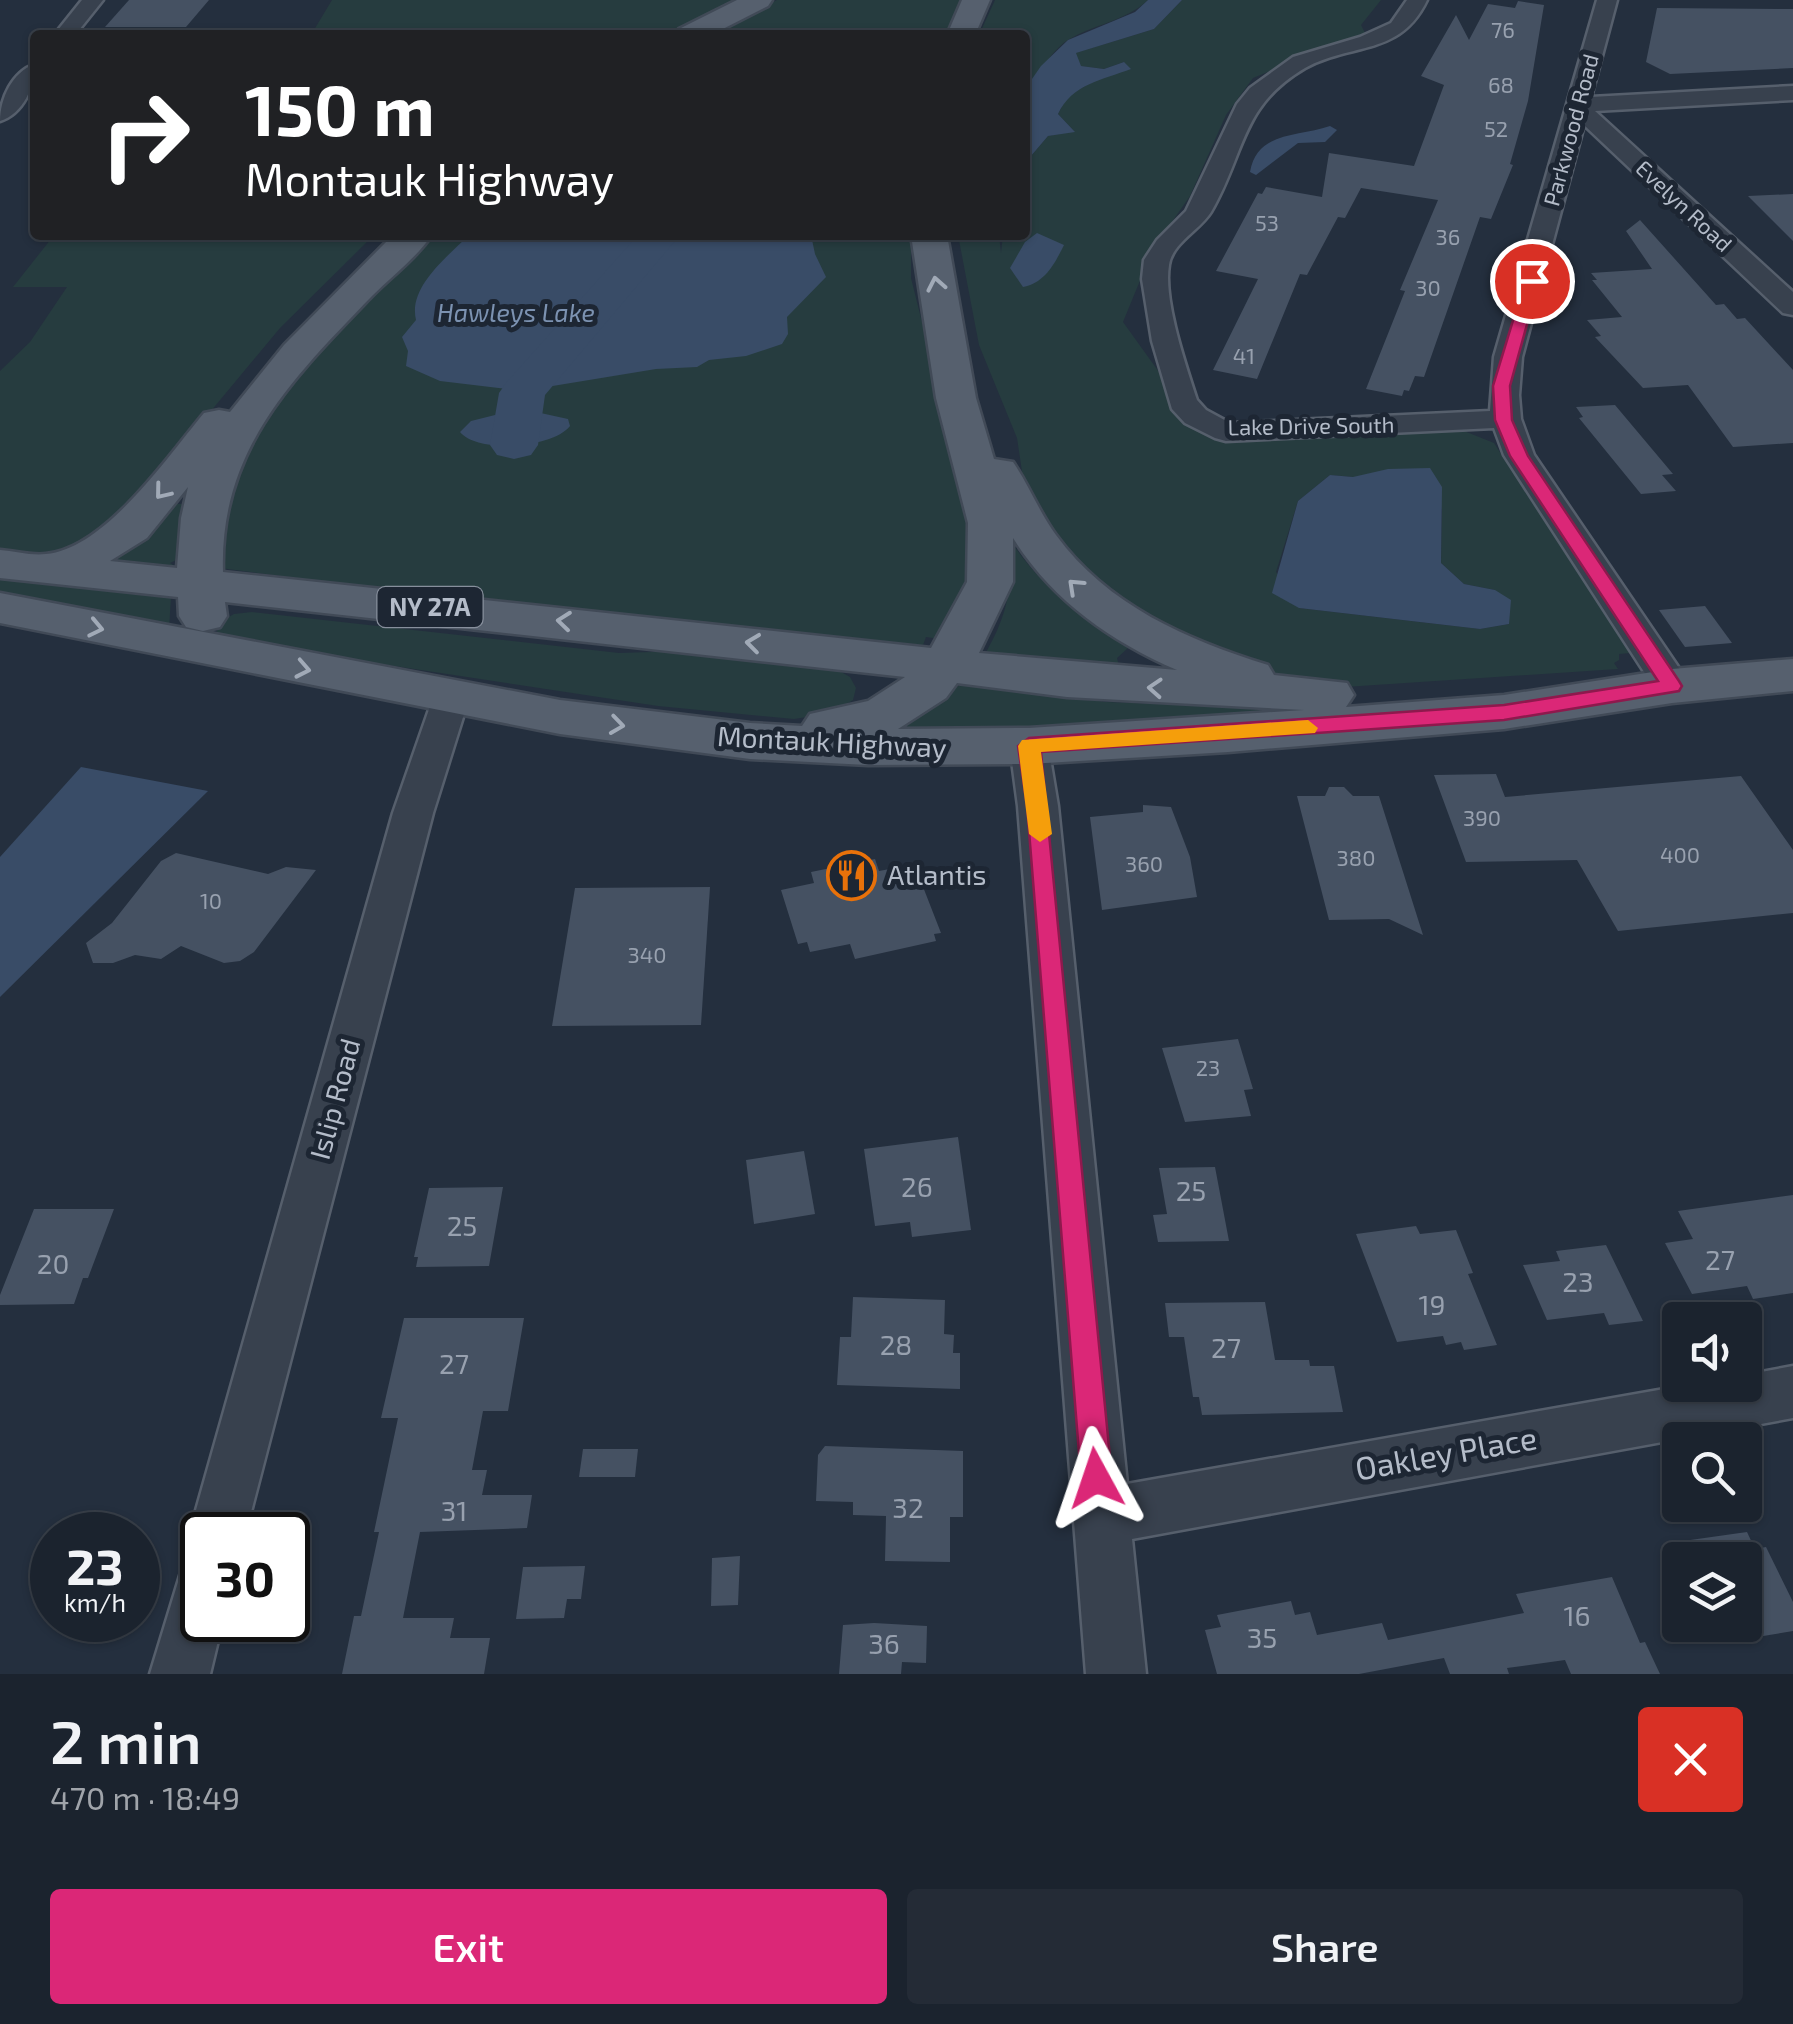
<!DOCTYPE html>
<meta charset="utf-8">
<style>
:root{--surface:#1b232e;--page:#242b36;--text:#f1f3f6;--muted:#a0a4aa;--line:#39404a;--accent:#db2777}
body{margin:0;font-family:"Exo 2",sans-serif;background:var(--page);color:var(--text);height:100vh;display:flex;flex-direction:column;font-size:38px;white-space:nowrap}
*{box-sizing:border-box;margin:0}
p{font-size:32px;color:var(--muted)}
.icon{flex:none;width:55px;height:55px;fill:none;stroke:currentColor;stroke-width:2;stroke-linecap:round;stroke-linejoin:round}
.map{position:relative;height:1674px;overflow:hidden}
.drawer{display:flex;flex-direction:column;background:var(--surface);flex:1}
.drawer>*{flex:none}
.guide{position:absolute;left:30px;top:30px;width:1000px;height:210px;border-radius:10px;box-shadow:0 2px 8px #0004,0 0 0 2px var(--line);background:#202124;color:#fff;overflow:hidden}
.controls{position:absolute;left:1662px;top:1302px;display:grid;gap:20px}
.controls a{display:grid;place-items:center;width:100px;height:100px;border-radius:10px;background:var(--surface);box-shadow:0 2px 8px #0004,0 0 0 2px var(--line);font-size:50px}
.speed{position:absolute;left:30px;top:1512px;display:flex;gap:20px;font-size:50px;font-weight:700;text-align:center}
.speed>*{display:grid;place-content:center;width:130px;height:130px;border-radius:50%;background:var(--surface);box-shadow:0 2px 8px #0004,0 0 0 2px var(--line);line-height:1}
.speed small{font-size:25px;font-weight:400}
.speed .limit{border:5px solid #111;border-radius:15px;background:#fff;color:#111}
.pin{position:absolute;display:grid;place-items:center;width:85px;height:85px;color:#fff;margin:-42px;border:5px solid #fff;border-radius:50%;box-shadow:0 2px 10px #0007}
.me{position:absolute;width:110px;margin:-55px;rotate:355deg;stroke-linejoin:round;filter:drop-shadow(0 0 8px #0008)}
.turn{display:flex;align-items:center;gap:35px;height:210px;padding:0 50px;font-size:45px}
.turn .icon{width:130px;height:130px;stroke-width:2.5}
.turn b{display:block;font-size:70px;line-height:85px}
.round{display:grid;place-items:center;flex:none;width:105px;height:105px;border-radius:10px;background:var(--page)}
.head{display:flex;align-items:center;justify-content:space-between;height:170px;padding:0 50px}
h1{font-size:60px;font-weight:600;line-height:75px}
.button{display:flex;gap:20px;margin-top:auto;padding:20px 50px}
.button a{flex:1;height:115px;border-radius:10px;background:var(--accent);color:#fff;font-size:40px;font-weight:600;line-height:115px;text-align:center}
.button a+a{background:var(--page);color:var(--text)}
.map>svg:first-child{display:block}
.green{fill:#263c3f;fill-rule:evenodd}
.water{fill:#394c67}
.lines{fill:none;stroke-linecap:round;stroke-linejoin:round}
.river{fill:#394c67;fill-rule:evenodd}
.building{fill:#455162}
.minor-casing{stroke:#565f6c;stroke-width:5}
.primary-casing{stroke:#414a57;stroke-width:5}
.minor{fill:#38414e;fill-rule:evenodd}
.primary{fill:#56606e;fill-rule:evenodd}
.oneway{stroke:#a1aab7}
.route{fill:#db2777;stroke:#8e194d;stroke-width:2.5}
.slow{fill:#f59e0b}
.labels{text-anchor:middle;stroke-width:10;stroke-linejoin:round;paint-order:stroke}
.number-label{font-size:22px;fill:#98a1af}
.far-street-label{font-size:22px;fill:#b4bcc9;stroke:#1d2633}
.far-water-label{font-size:25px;font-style:italic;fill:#7c92b1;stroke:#1d2633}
.shield{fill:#1d2633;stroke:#878f9c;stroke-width:2.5}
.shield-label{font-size:25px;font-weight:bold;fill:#b4bcc9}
.street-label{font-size:28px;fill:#b4bcc9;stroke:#1d2633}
.poi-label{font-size:28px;fill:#b4bcc9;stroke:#1d2633;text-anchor:start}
.near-number-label{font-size:28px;fill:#98a1af}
.near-street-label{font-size:32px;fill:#b4bcc9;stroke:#1d2633}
</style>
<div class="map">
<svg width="1793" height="1674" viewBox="0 0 1793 1674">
<rect width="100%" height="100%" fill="#242f3e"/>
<!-- green -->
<g class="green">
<path d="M 332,0 L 741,0 L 671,35 L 311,35 Z"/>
<path d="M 777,0 L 968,0 L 951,35 L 710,35 Z"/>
<path d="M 995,0 L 1148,0 C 1124,22 1094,24 1068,40 C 1049,52 1041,75 1025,89 L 1025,35 L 979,35 Z"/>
<path d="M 1182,0 L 1381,0 L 1361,25 L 1365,33 L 1253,78 L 1226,115 L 1190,196 L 1153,249 L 1123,322 L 1164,379 L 1183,423 L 1218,439 L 1459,429 L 1494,443 L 1630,653 L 1619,654 L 1619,660 L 1614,663 L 1618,669 L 1345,687 L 1271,673 L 1162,635 L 1101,595 L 1026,498 L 1017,438 L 979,345 L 958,235 L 999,235 L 1001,253 L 1003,235 L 1025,235 L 1025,163 L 1048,136 L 1074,131 L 1058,114 L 1067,97 L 1124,62 L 1104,69 L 1080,66 L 1075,53 L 1154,29 ZM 1330,475 L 1353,477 L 1442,509 L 1441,563 L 1464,584 L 1495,590 L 1509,624 L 1480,629 L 1299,608 L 1276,572 L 1298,501 Z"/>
<path d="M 106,235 L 374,235 L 280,328 L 186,441 L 120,528 L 49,560 L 0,556 L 0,371 L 30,342 L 67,287 L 13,287 L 51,239 Z"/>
<path d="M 431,235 L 911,235 L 911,278 L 978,547 L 967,583 L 940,639 L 926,637 L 923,645 L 363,587 L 220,568 L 225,476 L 309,359 Z"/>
<path d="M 173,504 L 183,504 L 178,559 L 170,563 L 178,568 L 101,562 Z"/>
<path d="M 1011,541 C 1040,587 1084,616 1128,648 L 1117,658 L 1120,670 L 984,656 C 1008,614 1012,590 1011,541 Z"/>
<path d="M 0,580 L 73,581 L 163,590 L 171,597 L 169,629 L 0,597 Z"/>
<path d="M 252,612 L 619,653 L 682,651 L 834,668 L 850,677 L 856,688 L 853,700 L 832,713 L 794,719 L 658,706 L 229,641 L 217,632 L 220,622 L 234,614 Z"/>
<path d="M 960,685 L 1107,702 L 1354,711 L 899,738 L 897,726 Z"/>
</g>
<!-- water -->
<g class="water">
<path d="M 1148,0 L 1182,0 L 1154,29 L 1076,53 L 1081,66 L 1104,69 L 1124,62 L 1131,69 C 1102,80 1072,84 1058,114 L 1075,132 L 1048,136 L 1025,163 L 1025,89 L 1041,66 L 1068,40 L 1135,12 Z"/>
<path d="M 1330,126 L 1337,130 L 1325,142 L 1298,143 L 1256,175 L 1250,172 C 1257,131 1298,137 1330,126 Z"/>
<path d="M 1037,233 L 1064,245 C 1055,263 1045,283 1023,287 L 1010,268 L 1025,242 Z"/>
<path d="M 469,235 L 811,235 L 815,254 L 826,277 L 787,317 L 788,334 L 782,344 L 746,356 L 709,360 L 697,367 L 656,369 L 510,393 L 507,389 L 440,381 L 406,366 L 408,351 L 402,337 L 416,320 C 408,287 447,257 469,235 Z"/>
<path d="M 531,399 L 536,412 L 568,419 L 570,426 C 553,448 478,454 460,432 L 471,421 L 499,414 L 508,400 Z"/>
<path d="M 1430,468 L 1442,487 L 1441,563 L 1464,584 L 1495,590 L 1511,600 L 1509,624 L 1480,629 L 1299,608 L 1272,593 L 1298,501 L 1330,475 L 1353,477 L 1388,469 Z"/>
<path d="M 81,767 L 208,791 L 0,997 L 0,857 Z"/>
</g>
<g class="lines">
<!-- river -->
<path class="river" d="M 638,235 L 680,235 L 545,395 L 538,445 L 531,455 L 514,459 L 497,455 L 490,445 L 499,393 L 506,383 Z"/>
</g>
<!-- building -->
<g class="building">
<path d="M 129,0 L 209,0 L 186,27 L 105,27 Z"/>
<path d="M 1518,1 L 1544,5 L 1528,101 L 1510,164 L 1513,165 L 1491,219 L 1480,217 L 1424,377 L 1415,376 L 1409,391 L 1404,390 L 1402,396 L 1366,389 L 1405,291 L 1400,290 L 1438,200 L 1361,188 L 1345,218 L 1338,217 L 1307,275 L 1300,274 L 1257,379 L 1213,370 L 1258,279 L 1216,271 L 1258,193 L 1262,194 L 1266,187 L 1322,197 L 1329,153 L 1414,166 L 1444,85 L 1421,76 L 1456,15 L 1469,40 L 1488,4 L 1515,8 Z"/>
<path d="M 1657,8 L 1793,9 L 1793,68 L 1670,74 L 1646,62 Z"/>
<path d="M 1793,194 L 1793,241 L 1748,196 Z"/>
<path d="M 1640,220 L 1716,305 L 1724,304 L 1737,319 L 1745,318 L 1793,370 L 1793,443 L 1733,447 L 1688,385 L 1643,388 L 1595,337 L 1601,336 L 1587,320 L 1622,317 L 1592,280 L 1597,280 L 1591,273 L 1652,269 L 1626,231 Z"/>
<path d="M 1615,405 L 1673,474 L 1662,475 L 1676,491 L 1641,494 L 1579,418 L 1583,417 L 1576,407 Z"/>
<path d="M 1705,606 L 1732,643 L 1685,647 L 1659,610 Z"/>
<path d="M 1496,774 L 1505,797 L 1741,776 L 1793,850 L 1793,913 L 1618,931 L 1577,860 L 1466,862 L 1434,775 Z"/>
<path d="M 1329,787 L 1344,787 L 1353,796 L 1379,796 L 1423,935 L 1389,919 L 1329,920 L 1297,796 L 1325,796 Z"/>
<path d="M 1143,805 L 1171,807 L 1190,857 L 1197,897 L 1102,910 L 1090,817 L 1143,812 Z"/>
<path d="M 176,853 L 268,874 L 286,867 L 316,870 L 254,952 L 240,961 L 224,963 L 181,946 L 161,959 L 135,955 L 113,963 L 93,963 L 86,943 L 112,923 L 161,861 Z"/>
<path d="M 875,859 L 879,871 L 911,865 L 914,875 L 918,874 L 941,933 L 934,934 L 936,941 L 855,959 L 850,944 L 810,952 L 807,942 L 798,944 L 781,890 L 814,883 L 811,872 Z"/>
<path d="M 710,887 L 701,1025 L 552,1026 L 575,888 Z"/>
<path d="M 1238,1039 L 1253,1089 L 1244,1090 L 1251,1116 L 1185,1122 L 1162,1048 Z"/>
<path d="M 958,1137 L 971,1230 L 912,1237 L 910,1222 L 875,1226 L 864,1149 Z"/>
<path d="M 804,1151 L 815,1214 L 754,1224 L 746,1160 Z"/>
<path d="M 1215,1167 L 1229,1241 L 1158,1242 L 1153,1215 L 1167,1214 L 1159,1168 Z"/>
<path d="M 503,1187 L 489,1266 L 416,1267 L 418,1257 L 414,1257 L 429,1188 Z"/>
<path d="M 1793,1195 L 1793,1293 L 1753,1299 L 1747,1286 L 1692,1294 L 1665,1243 L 1693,1239 L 1678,1211 Z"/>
<path d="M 34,1209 L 114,1209 L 88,1278 L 83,1278 L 74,1304 L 0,1305 L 0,1295 Z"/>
<path d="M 1416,1226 L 1420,1234 L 1456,1230 L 1473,1273 L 1468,1274 L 1497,1345 L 1464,1350 L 1461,1342 L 1446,1345 L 1443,1336 L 1397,1342 L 1356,1234 Z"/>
<path d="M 1606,1245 L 1643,1321 L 1609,1325 L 1604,1313 L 1547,1320 L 1523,1265 L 1560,1261 L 1556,1251 Z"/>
<path d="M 853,1297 L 945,1300 L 944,1334 L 954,1335 L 953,1353 L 960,1353 L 960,1389 L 837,1385 L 840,1337 L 851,1337 Z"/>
<path d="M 1265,1302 L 1275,1360 L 1309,1360 L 1310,1366 L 1334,1366 L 1343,1412 L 1202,1415 L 1199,1397 L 1193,1397 L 1184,1337 L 1169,1337 L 1165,1303 Z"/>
<path d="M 404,1318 L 524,1318 L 508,1411 L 483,1411 L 472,1470 L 487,1470 L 482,1495 L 532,1495 L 527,1528 L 420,1532 L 403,1618 L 454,1618 L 450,1638 L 490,1638 L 484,1674 L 342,1674 L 354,1616 L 361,1616 L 379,1532 L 374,1532 L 398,1418 L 381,1418 Z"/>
<path d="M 825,1446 L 963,1451 L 963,1517 L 950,1517 L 950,1562 L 885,1561 L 886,1516 L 853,1515 L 853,1502 L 816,1501 L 818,1455 Z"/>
<path d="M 583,1449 L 638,1449 L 635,1477 L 579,1477 Z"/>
<path d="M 1747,1532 L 1755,1549 L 1766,1547 L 1793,1602 L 1793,1631 L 1745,1639 L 1745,1560 L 1670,1560 L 1669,1543 Z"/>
<path d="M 740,1556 L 738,1605 L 711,1606 L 712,1558 Z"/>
<path d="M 585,1566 L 581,1599 L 567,1599 L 564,1618 L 516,1619 L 523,1567 Z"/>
<path d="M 1612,1577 L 1640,1643 L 1645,1642 L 1660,1674 L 1571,1674 L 1565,1660 L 1507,1668 L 1509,1674 L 1450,1674 L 1444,1658 L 1359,1674 L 1217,1674 L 1205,1630 L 1221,1627 L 1217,1615 L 1291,1601 L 1295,1615 L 1310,1612 L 1317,1635 L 1382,1623 L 1388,1640 L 1524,1613 L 1516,1594 Z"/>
<path d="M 874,1623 L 927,1626 L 926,1663 L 902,1662 L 901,1674 L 839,1674 L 843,1625 Z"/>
</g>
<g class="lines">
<defs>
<g id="minor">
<path d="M 82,0 L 103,0 L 75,35 L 54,35 Z"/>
<path d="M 1407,0 L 1427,0 C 1400,57 1352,42 1305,68 C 1240,106 1245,154 1211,212 C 1200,230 1172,243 1169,265 C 1163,300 1186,366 1197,400 L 1206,410 L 1230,423 L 1490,411 L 1494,357 L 1597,0 L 1617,0 L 1591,97 L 1793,86 L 1793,100 L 1595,111 L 1793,292 L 1793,315 L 1783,313 L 1584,125 L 1522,357 L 1519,395 L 1521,419 L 1534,455 L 1685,677 L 1690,686 L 1685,695 L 1672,698 L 1659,695 L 1504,455 L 1494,428 L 1226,441 L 1215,438 L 1185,423 L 1172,409 L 1152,341 L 1142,279 L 1144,260 L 1157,240 L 1186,211 L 1237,104 L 1250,88 L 1293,57 L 1360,37 L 1391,23 Z"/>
<path d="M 35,64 C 35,86 23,114 0,121 C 0,99 12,72 35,64 Z"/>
<path d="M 451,686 L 464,689 L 469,698 L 433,813 L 245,1535 L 202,1535 L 202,1557 L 197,1555 L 189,1535 L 393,813 L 433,698 L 438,689 Z"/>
<path d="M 1029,733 L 1042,737 L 1048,746 L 1058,806 L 1127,1484 L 1687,1385 L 1745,1385 L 1745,1375 L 1793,1366 L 1793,1418 L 1132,1539 L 1146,1674 L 1086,1674 L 1018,806 L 1010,746 L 1016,737 Z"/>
<path d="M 202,1560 L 202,1620 L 223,1620 L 210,1674 L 150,1674 L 182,1569 Z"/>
</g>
<g id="primary">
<path d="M 737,0 L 772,0 L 768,6 L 711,35 L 675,35 L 679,29 Z"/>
<path d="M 962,0 L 990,0 L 975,35 L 947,35 Z"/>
<path d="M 393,235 L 432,235 C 416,258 392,276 372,296 C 293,378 219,450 223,572 L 931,648 L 967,582 L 968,523 L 936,398 L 911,235 L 947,235 L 976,398 L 994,459 L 1013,462 C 1029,485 1039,512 1056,535 C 1107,605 1187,640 1268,665 L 1274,675 L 1347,683 L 1354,695 L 1346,707 L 1504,695 L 1672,669 L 1793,659 L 1793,691 L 1672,703 L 1504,729 L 1228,752 L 1029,764 L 868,765 L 750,759 L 560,734 L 0,623 L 0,593 L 560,700 L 750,723 L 802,726 L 810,714 L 868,701 L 905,677 L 225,602 L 227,616 L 220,627 L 203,631 L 186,627 L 179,616 L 178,597 L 0,578 L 0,550 C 14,551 32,556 46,554 C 105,549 168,456 204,413 L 219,410 L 230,412 L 284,345 ZM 188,487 L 181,518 L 177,568 L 110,561 L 147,538 ZM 1013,538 C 1052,600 1110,641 1177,670 L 979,653 L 1013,582 ZM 957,683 L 1067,697 L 1304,710 L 1029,728 L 898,729 L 946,698 Z"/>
</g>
</defs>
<!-- minor casing -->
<use href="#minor" class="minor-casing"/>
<!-- primary casing -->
<use href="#primary" class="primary-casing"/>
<!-- minor -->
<use href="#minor" class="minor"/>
<!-- primary -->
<use href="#primary" class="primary"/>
</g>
<!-- one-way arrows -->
<defs><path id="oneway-chevron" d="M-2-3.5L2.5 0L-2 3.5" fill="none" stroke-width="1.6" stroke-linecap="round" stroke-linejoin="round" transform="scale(2.5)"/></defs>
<g class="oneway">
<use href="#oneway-chevron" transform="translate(936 284) rotate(-101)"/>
<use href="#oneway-chevron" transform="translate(162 492) rotate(129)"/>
<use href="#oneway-chevron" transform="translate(1075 586) rotate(-137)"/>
<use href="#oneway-chevron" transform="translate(564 621) rotate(-174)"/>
<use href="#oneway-chevron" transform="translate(96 628) rotate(12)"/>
<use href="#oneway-chevron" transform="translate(753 643) rotate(-173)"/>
<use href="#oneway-chevron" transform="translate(303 669) rotate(11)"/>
<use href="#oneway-chevron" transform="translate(1155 688) rotate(-176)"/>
<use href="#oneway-chevron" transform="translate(617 725) rotate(8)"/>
</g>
<!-- route -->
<path class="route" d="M 1526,278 L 1539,281 L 1510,386 L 1512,420 L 1528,456 L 1679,681 L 1682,686 L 1679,691 L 1504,720 L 1041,752 L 1112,1478 L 1107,1489 L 1096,1493 L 1085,1489 L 1081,1478 L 1027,806 L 1018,746 L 1029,738 L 1504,705 L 1658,681 L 1510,456 L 1495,420 L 1493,386 Z"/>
<!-- slow -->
<path class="slow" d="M 1308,720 L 1318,728 L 1315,733 L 1041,752 L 1052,834 L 1040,842 L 1029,834 L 1018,746 L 1022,740 Z"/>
<!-- icons -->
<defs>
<symbol id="restaurant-ring" viewBox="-11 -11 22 22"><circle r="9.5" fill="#1d2633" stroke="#e8710a" stroke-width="1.5"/><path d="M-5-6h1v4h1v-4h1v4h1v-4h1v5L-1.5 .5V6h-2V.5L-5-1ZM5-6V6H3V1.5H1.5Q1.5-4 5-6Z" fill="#e8710a"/></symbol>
</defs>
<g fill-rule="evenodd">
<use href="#restaurant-ring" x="824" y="848" width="55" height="55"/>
</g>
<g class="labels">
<!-- number labels -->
<g class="number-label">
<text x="1503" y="38">76</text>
<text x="1501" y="93">68</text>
<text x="1496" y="137">52</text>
<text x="1267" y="231">53</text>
<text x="1448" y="245">36</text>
<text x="1428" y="296">30</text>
<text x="1244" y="364">41</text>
<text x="1482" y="826">390</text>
<text x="1680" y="863">400</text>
<text x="1356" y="866">380</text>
<text x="1144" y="872">360</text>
<text x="211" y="909">10</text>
<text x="647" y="963">340</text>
<text x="1208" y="1076">23</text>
</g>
<!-- far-street labels -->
<g class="far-street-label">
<text transform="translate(1571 130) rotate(-75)" y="8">Parkwood Road</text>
<text transform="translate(1684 206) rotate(43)" y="8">Evelyn Road</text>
<text transform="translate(1311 426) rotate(-1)" y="8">Lake Drive South</text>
</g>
<!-- far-water labels -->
<g class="far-water-label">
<text x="516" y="322">Hawleys Lake</text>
</g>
<!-- shield labels -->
<rect class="shield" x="377.5" y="587" width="105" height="40" rx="8"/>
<g class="shield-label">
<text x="430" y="616">NY 27A</text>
</g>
<!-- street labels -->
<g class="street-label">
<text transform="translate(832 742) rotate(3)" y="10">Montauk Highway</text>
<text transform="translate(335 1099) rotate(-75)" y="10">Islip Road</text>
</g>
<!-- poi labels -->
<g class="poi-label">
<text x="887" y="885">Atlantis</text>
</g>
<!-- near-number labels -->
<g class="near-number-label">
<text x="917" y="1197">26</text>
<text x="1191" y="1201">25</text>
<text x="462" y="1236">25</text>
<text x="1720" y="1270">27</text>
<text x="53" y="1274">20</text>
<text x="1578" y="1292">23</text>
<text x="1432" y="1315">19</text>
<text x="896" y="1355">28</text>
<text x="1226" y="1358">27</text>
<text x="454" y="1374">27</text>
<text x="908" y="1518">32</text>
<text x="454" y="1521">31</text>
<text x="1577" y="1626">16</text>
<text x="1262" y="1648">35</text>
<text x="884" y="1654">36</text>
</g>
<!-- near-street labels -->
<g class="near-street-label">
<text transform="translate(1446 1454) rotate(-10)" y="11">Oakley Place</text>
</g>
</g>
</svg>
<div class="controls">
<a><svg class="icon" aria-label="sound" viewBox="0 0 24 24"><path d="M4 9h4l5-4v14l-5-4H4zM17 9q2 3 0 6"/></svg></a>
<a><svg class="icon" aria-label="search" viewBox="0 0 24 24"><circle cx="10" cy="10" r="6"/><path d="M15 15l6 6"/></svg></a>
<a><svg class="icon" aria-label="layers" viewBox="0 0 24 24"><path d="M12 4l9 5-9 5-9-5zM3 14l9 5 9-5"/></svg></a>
</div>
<div class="speed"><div>23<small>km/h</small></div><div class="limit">30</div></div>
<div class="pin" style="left:1532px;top:281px;background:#d93025"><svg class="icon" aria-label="arrive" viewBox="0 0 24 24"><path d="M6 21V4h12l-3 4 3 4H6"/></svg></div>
<svg class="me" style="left:1096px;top:1478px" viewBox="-20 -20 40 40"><path d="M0-17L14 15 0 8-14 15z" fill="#db2777" stroke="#fff" stroke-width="4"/></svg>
<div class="guide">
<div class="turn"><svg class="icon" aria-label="right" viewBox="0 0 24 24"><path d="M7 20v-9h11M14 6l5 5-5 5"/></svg><div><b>150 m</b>Montauk Highway</div></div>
</div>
</div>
<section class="drawer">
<div class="head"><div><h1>2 min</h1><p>470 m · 18:49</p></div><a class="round" style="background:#d93025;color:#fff"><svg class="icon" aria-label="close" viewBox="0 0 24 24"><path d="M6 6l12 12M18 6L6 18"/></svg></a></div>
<div class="button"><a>Exit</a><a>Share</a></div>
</section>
